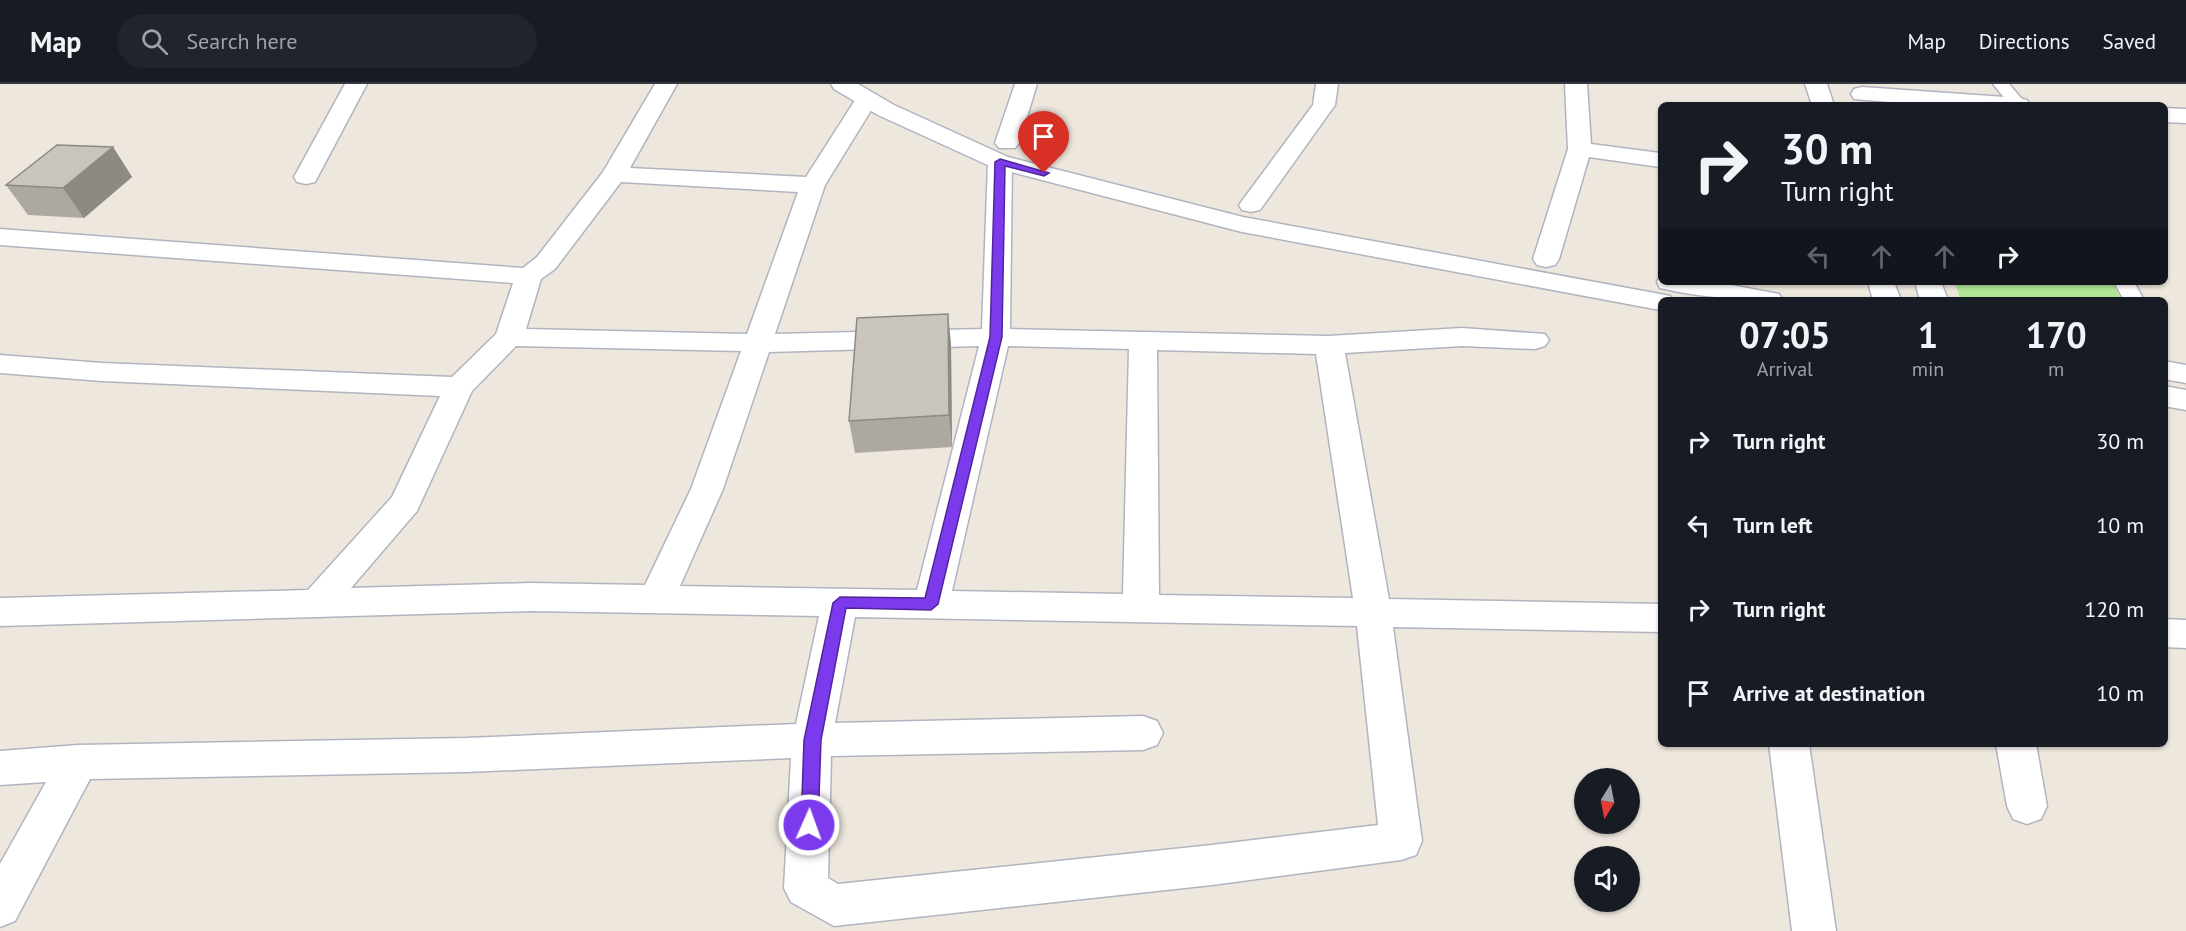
<!DOCTYPE html>
<style>
:root{--surface:#171b24;--page:#20242c;--text:#f1f3f6;--muted:#9ea1a6;--line:#363941}
body{margin:0;font-family:"PT Sans",sans-serif;background:var(--page);color:var(--text);height:100vh;display:flex;flex-direction:column;font-size:22px;white-space:nowrap}
*{box-sizing:border-box;margin:0}
p{font-size:20px;color:var(--muted)}
.icon{flex:none;width:33px;height:33px;fill:none;stroke:currentColor;stroke-width:2;stroke-linecap:round;stroke-linejoin:round}
.map{position:relative;flex:1;overflow:hidden}
.sheet{position:absolute;left:1658px;top:213px;width:510px;height:450px;display:flex;flex-direction:column;background:var(--surface);border-radius:9px;box-shadow:0 2px 4px #0004}
.sheet>*{flex:none}
.top-card{position:absolute;left:1658px;top:18px;width:510px;height:183px;border-radius:9px;box-shadow:0 2px 4px #0004;background:#171b24;color:var(--text);overflow:hidden}
.needle{width:39px;rotate:190deg}
.tools{position:absolute;left:1574px;top:684px;display:grid;gap:12px}
.tools a{display:grid;place-items:center;width:66px;height:66px;border-radius:50%;background:var(--surface);box-shadow:0 2px 4px #0004;font-size:30px}
.pin{position:absolute;display:grid;place-items:center;width:51px;height:51px;color:#fff;margin:-62px -26px;border-radius:50% 50% 50% 0;rotate:-45deg;box-shadow:0 0 6px #0007}
.pin .icon{rotate:45deg}
.me{position:absolute;width:66px;margin:-33px;rotate:2deg;stroke-linejoin:round;filter:drop-shadow(0 0 4px #0008)}
.turn{display:flex;align-items:center;gap:21px;height:126px;padding:0 24px;font-size:27px}
.turn .icon{width:78px;height:78px;stroke-width:2.5}
.turn b{display:block;font-size:42px;line-height:51px}
.lanes{display:flex;align-items:center;height:57px;padding:0 24px;background:#0003;justify-content:center;gap:30px;direction:ltr}
.lanes .off{opacity:.35}
.eta{display:flex;justify-content:space-evenly;align-items:center;height:102px;text-align:center}
.eta b{font-size:36px;font-weight:600;line-height:42px}
ul{padding:0;list-style:none}
li{display:flex;align-items:center;gap:18px;height:84px;padding:0 24px}
li div{flex:1}
li b{display:block;font-size:22px}
li em{font-style:normal}
header{display:flex;align-items:center;gap:36px;box-sizing:border-box;height:84px;padding:0 30px;background:var(--surface);border-bottom:2px solid var(--line)}
header strong{font-size:28px}
nav{display:flex;gap:33px;margin-inline-start:auto;font-size:21px}
.search{width:420px;height:54px;background:var(--page);display:flex;align-items:center;gap:15px;box-sizing:border-box;padding:0 21px;border-radius:33px;color:var(--muted);font-size:22px}
.map>svg:first-child{display:block}
.green{fill:#b1e897}
.lines{fill:none;stroke-linecap:round;stroke-linejoin:round}
.service-casing{stroke:#b1b4c0;stroke-width:3}
.minor-casing{stroke:#b1b4c0;stroke-width:3}
.tertiary-casing{stroke:#b1b4c0;stroke-width:3}
.service{fill:#fff;fill-rule:evenodd}
.minor{fill:#fff;fill-rule:evenodd}
.tertiary{fill:#fff;fill-rule:evenodd}
.wall{fill:#ada9a2}
.shaded-wall{fill:#8d8a84}
.building{fill:#c9c5bc;stroke:#8d8a84;stroke-width:1.5}
.route{fill:#7c3aed;stroke:#51269a;stroke-width:1.5}
</style>
<header>
<strong>Map</strong>
<div class="search"><svg class="icon" aria-label="search" viewBox="0 0 24 24"><circle cx="10" cy="10" r="6"/><path d="M15 15l6 6"/></svg>Search here</div>
<nav><a>Map</a><a>Directions</a><a>Saved</a></nav>
</header>
<div class="map">
<svg width="2186" height="847" viewBox="0 0 2186 847">
<rect width="100%" height="100%" fill="#eee7dd"/>
<!-- green -->
<path class="green" d="M 1954,198 L 2112,198 L 2122,216 L 1961,216 Z"/>
<g class="lines">
<defs>
<g id="service">
<path d="M 1993,0 L 2009,0 L 2027,21 L 2010,21 Z"/>
<path d="M 2114,198 L 2134,198 L 2144,216 L 2124,216 Z"/>
</g>
<g id="minor">
<path d="M 345,0 L 367,0 L 315,98 L 306,100 L 297,98 L 294,93 Z"/>
<path d="M 655,0 L 677,0 L 630,84 L 806,93 L 859,10 L 875,10 L 878,15 L 825,101 L 775,250 L 982,245 L 988,78 L 992,73 L 1008,73 L 1012,78 L 1010,245 L 1329,252 L 1462,244 L 1545,250 L 1549,256 L 1545,262 L 1535,265 L 1462,262 L 1345,269 L 1389,515 L 1660,520 L 1660,548 L 1393,543 L 1422,757 L 1416,771 L 1401,776 L 1212,801 L 834,842 L 791,818 L 784,804 L 791,674 L 466,688 L 90,695 L 15,837 L 0,843 L 0,780 L 46,698 L 0,701 L 0,667 L 78,661 L 466,654 L 796,640 L 819,532 L 531,527 L 0,542 L 0,514 L 308,506 L 392,413 L 440,312 L 102,297 L 0,289 L 0,271 L 102,279 L 452,293 L 496,250 L 513,199 L 0,161 L 0,145 L 523,184 L 537,173 L 603,88 ZM 621,98 L 798,108 L 747,250 L 526,245 L 541,195 L 555,185 ZM 516,262 L 741,267 L 691,405 L 645,501 L 531,499 L 351,504 L 417,427 L 472,307 ZM 979,262 L 917,506 L 680,502 L 723,405 L 769,268 ZM 1008,262 L 1129,265 L 1123,510 L 952,507 ZM 1157,266 L 1316,270 L 1353,514 L 1159,511 ZM 855,533 L 1357,542 L 1378,741 L 1212,761 L 838,800 L 828,794 L 831,672 L 1143,666 L 1157,661 L 1163,649 L 1157,637 L 1143,632 L 835,639 Z"/>
<path d="M 1015,0 L 1037,0 L 1019,59 L 1015,64 L 999,64 L 995,59 Z"/>
<path d="M 1316,0 L 1338,0 L 1335,21 L 1260,126 L 1251,128 L 1242,126 L 1239,121 L 1313,21 Z"/>
<path d="M 1565,0 L 1587,0 L 1591,60 L 1660,69 L 1660,83 L 1589,73 L 1559,175 L 1555,181 L 1546,183 L 1537,181 L 1533,175 L 1568,65 Z"/>
<path d="M 1805,0 L 1827,0 L 1834,21 L 1812,21 Z"/>
<path d="M 1862,3 L 2019,14 L 2027,16 L 2030,21 L 1924,21 L 1854,15 L 1851,10 L 1854,5 Z"/>
<path d="M 2164,24 L 2186,25 L 2186,39 L 2164,38 Z"/>
<path d="M 1868,198 L 1894,198 L 1901,216 L 1873,216 Z"/>
<path d="M 1915,198 L 1941,198 L 1948,216 L 1920,216 Z"/>
<path d="M 2164,535 L 2186,536 L 2186,564 L 2164,563 Z"/>
<path d="M 1769,660 L 1809,660 L 1836,847 L 1792,847 Z"/>
<path d="M 1996,660 L 2036,660 L 2047,722 L 2041,735 L 2027,740 L 2013,735 L 2007,722 Z"/>
</g>
<g id="tertiary">
<path d="M 831,0 L 858,0 L 894,21 L 1008,73 L 1243,133 L 1660,210 L 1670,212 L 1672,216 L 1660,216 L 1660,226 L 1242,148 L 992,83 L 878,31 L 834,5 Z"/>
<path d="M 1660,192 L 1660,198 L 1715,198 L 1779,210 L 1783,216 C 1741,216 1702,214 1660,204 L 1657,198 Z"/>
<path d="M 2164,277 L 2186,281 L 2186,299 L 2164,295 Z"/>
<path d="M 2164,302 L 2186,306 L 2186,326 L 2164,322 Z"/>
</g>
</defs>
<!-- service casing -->
<use href="#service" class="service-casing"/>
<!-- minor casing -->
<use href="#minor" class="minor-casing"/>
<!-- tertiary casing -->
<use href="#tertiary" class="tertiary-casing"/>
<!-- service -->
<use href="#service" class="service"/>
<!-- minor -->
<use href="#minor" class="minor"/>
<!-- tertiary -->
<use href="#tertiary" class="tertiary"/>
</g>
<!-- wall -->
<g class="wall">
<path d="M 113,63 L 132,93 L 84,134 L 28,131 L 6,101 Z"/>
<path d="M 948,230 L 951,261 L 952,363 L 855,369 L 849,337 Z"/>
</g>
<!-- shaded-wall -->
<g class="shaded-wall">
<path d="M 113,63 L 132,93 L 84,134 L 63,104 Z"/>
<path d="M 948,230 L 951,261 L 952,363 L 949,331 Z"/>
</g>
<!-- building -->
<g class="building">
<path d="M 57,61 L 113,63 L 63,104 L 6,101 Z"/>
<path d="M 948,230 L 949,331 L 849,337 L 857,234 Z"/>
</g>
<!-- route -->
<path class="route" d="M 1000,75 L 1049,89 L 1044,92 L 1005,82 L 1002,253 L 938,520 L 931,526 L 846,524 L 821,656 L 818,741 L 815,746 L 809,748 L 803,746 L 801,741 L 804,656 L 833,519 L 840,513 L 925,514 L 990,253 L 995,78 Z"/>
</svg>
<div class="tools">
<a><svg class="needle" viewBox="-14 -14 28 28"><path d="M0-13l5 13h-10z" fill="#e53935"/><path d="M0 13l5-13h-10z" fill="#9ea1a6"/></svg></a>
<a><svg class="icon" aria-label="sound" viewBox="0 0 24 24"><path d="M4 9h4l5-4v14l-5-4H4zM17 9q2 3 0 6"/></svg></a>
</div>
<div class="pin" style="left:1044px;top:89px;background:#d93025"><svg class="icon" aria-label="arrive" viewBox="0 0 24 24"><path d="M6 21V4h12l-3 4 3 4H6"/></svg></div>
<svg class="me" style="left:809px;top:741px" viewBox="-20 -20 40 40"><circle r="17" fill="#7c3aed" stroke="#fff" stroke-width="3"/><path d="M0-11L8 9 0 5-8 9z" fill="#fff"/></svg>
<div class="top-card">
<div class="turn"><svg class="icon" aria-label="right" viewBox="0 0 24 24"><path d="M7 20v-9h11M14 6l5 5-5 5"/></svg><div><b>30 m</b>Turn right</div></div>
<div class="lanes"><svg class="icon off" aria-label="left" viewBox="0 0 24 24"><path d="M17 20v-9H6M10 6l-5 5 5 5"/></svg><svg class="icon off" aria-label="ahead" viewBox="0 0 24 24"><path d="M12 20V5M6 11l6-6 6 6"/></svg><svg class="icon off" aria-label="ahead" viewBox="0 0 24 24"><path d="M12 20V5M6 11l6-6 6 6"/></svg><svg class="icon" aria-label="right" viewBox="0 0 24 24"><path d="M7 20v-9h11M14 6l5 5-5 5"/></svg></div>
</div>
<section class="sheet">
<div class="eta">
<div><b>07:05</b><p>Arrival</p></div>
<div><b>1</b><p>min</p></div>
<div><b>170</b><p>m</p></div>
</div>
<ul>
<li><svg class="icon" aria-label="right" viewBox="0 0 24 24"><path d="M7 20v-9h11M14 6l5 5-5 5"/></svg><div><b>Turn right</b></div><em>30 m</em></li>
<li><svg class="icon" aria-label="left" viewBox="0 0 24 24"><path d="M17 20v-9H6M10 6l-5 5 5 5"/></svg><div><b>Turn left</b></div><em>10 m</em></li>
<li><svg class="icon" aria-label="right" viewBox="0 0 24 24"><path d="M7 20v-9h11M14 6l5 5-5 5"/></svg><div><b>Turn right</b></div><em>120 m</em></li>
<li><svg class="icon" aria-label="arrive" viewBox="0 0 24 24"><path d="M6 21V4h12l-3 4 3 4H6"/></svg><div><b>Arrive at destination</b></div><em>10 m</em></li>
</ul>
</section>
</div>
